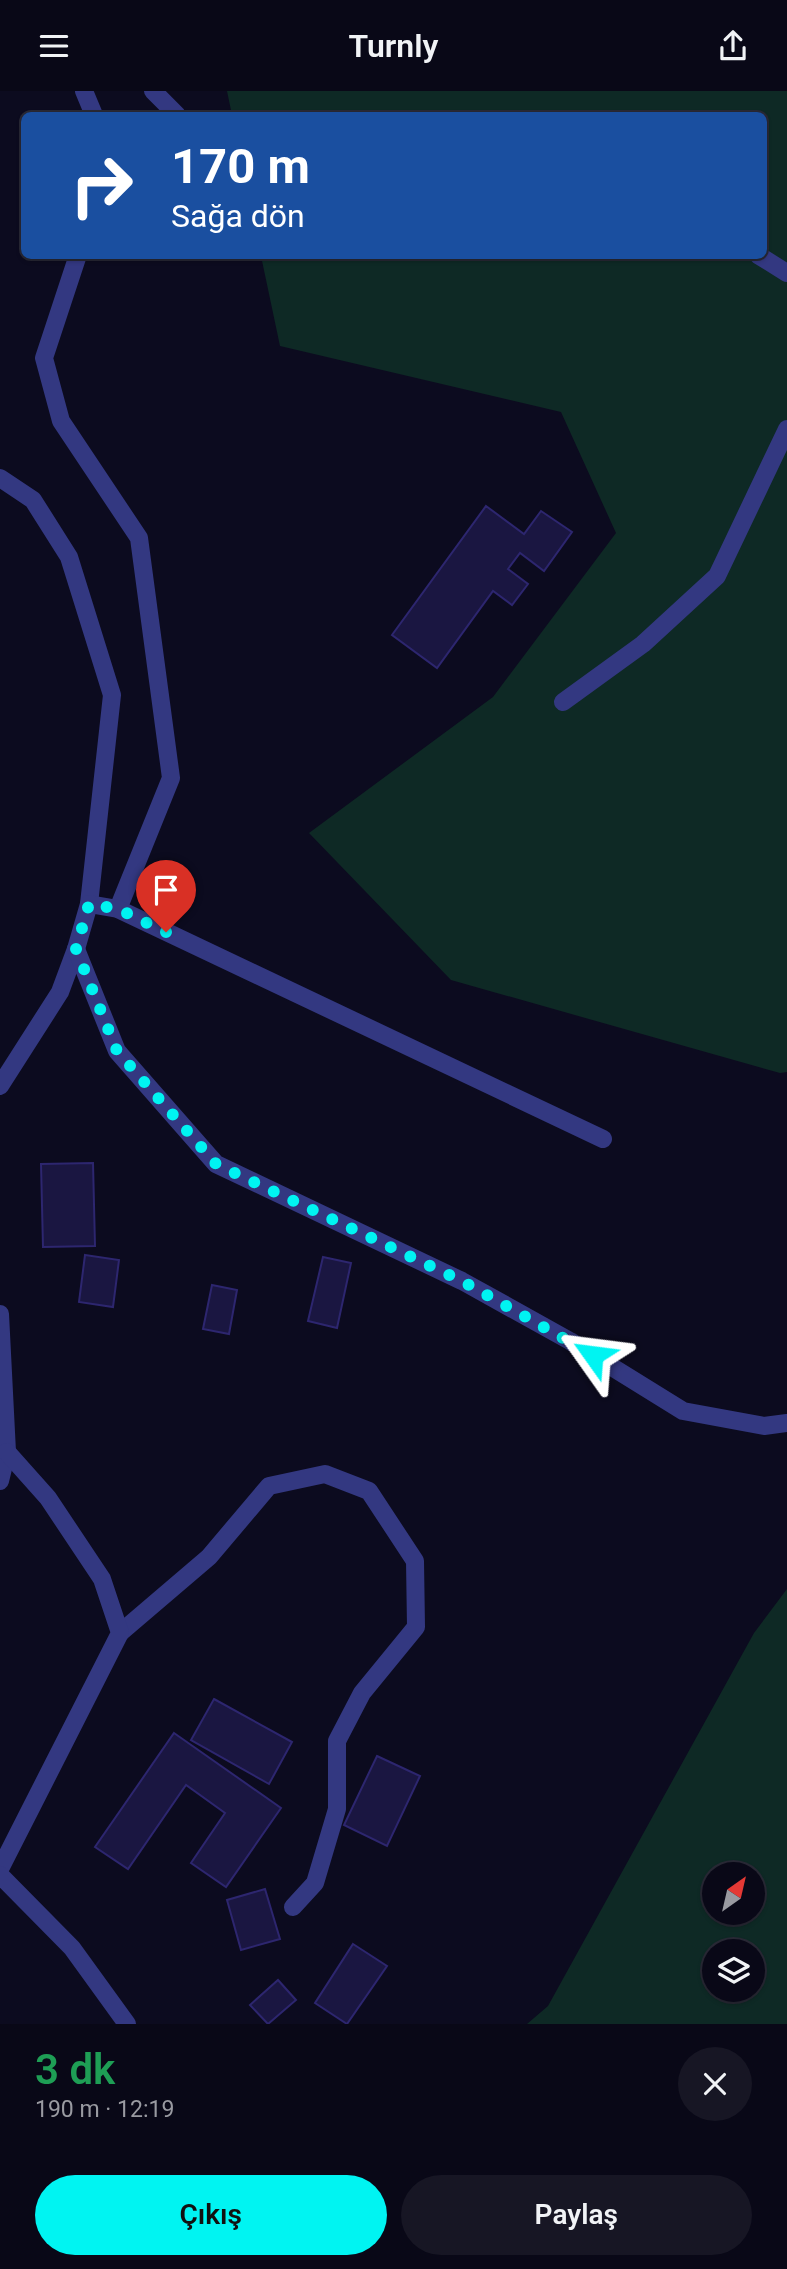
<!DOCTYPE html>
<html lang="tr">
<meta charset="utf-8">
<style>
:root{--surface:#090817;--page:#171624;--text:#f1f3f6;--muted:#999aa1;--line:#292936;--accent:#00f4f2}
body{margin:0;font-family:Roboto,sans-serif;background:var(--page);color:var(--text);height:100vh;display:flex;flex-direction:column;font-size:26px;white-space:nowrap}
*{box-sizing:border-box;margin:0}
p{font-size:23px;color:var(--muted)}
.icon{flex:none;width:38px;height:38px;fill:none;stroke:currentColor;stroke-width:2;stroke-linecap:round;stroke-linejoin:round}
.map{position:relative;height:1933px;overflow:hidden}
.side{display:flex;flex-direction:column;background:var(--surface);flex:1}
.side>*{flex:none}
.hud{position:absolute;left:21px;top:21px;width:746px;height:147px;border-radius:10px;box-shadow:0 2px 5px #0004,0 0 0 2px var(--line);background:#1a4fa0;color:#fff;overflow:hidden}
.needle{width:46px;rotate:34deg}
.tools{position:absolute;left:702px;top:1771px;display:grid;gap:14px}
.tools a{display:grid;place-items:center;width:63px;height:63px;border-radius:50%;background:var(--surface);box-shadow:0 2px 5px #0004,0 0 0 2px var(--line);font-size:35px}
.pin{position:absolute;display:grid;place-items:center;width:60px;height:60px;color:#fff;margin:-72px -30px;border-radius:50% 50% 50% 0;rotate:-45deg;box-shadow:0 0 7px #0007}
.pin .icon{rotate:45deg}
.me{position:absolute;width:77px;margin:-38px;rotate:301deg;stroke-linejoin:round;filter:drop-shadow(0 0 5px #0008)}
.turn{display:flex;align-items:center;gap:24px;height:147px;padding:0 35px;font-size:32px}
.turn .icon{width:91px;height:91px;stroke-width:2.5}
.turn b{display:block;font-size:49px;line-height:60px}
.round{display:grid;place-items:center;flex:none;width:74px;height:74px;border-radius:37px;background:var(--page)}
.head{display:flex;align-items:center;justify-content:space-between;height:119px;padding:0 35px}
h1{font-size:42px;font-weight:600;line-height:52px;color:#1e9e55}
.action{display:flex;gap:14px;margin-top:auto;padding:14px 35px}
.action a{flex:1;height:80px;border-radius:42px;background:var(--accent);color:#111;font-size:28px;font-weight:600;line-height:80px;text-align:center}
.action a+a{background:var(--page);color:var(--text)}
header{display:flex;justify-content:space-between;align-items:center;height:91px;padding:0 35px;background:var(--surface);font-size:32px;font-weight:600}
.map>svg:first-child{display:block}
.green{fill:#0e2925;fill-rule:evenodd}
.building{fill:#1a1641;stroke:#2d266f;stroke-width:2}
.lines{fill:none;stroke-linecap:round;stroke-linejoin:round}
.minor{stroke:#333881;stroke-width:18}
.route{stroke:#00f4f2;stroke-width:12;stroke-dasharray:0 21.6}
</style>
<header><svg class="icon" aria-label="menu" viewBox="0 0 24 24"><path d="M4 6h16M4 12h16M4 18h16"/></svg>Turnly<svg class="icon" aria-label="share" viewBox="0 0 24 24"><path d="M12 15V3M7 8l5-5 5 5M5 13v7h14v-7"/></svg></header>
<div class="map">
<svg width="787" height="1933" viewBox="0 0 787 1933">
<rect width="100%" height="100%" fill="#0c0b1f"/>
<!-- green -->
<g class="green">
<path d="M 227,0 L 787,0 L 787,981 L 780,982 L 451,889 L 309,742 L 493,606 L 616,442 L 561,321 L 280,255 L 261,165 L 763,164 L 763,24 L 232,24 Z"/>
<path d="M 787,1498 L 787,1933 L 527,1933 L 548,1915 L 754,1542 ZM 714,1783 L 752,1783 L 752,1822 L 714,1822 ZM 714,1860 L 752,1860 L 752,1899 L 714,1899 Z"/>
</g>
<!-- building -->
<g class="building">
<path d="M 486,415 L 524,443 L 541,420 L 572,441 L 544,480 L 520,462 L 508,478 L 528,493 L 512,514 L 493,500 L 437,577 L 392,544 Z"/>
<path d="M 93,1072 L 95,1155 L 43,1156 L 41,1073 Z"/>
<path d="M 85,1164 L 119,1169 L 113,1216 L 79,1211 Z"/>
<path d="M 323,1166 L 351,1172 L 337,1237 L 308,1230 Z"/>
<path d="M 212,1194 L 237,1199 L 229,1243 L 203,1238 Z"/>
<path d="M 214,1608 L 292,1651 L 269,1693 L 191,1649 Z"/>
<path d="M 174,1642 L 281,1717 L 226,1796 L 191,1772 L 225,1722 L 186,1694 L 128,1778 L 95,1756 Z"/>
<path d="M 377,1665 L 420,1685 L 387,1755 L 344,1734 Z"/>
<path d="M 265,1798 L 280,1848 L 241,1859 L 227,1809 Z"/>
<path d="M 353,1853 L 387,1875 L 347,1933 L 315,1912 Z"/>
<path d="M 278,1889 L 296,1909 L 268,1933 L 250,1914 Z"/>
</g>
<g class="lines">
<!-- minor -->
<g class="minor">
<path d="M 84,0 L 94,24"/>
<path d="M 153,0 L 177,24"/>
<path d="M 78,164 L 44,267 L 61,330 L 139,447 L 171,687 L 118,818"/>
<path d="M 758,164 L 787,182"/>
<path d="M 0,387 L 33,409 L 69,466 L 112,604 L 89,813 L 76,858 L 60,901 L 0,995"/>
<path d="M 563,611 L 643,553 L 717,485 L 787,338"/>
<path d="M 89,813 L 118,818 L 603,1048"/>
<path d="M 76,858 L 117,960 L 216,1073 L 462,1190 L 570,1250 L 683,1320 L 764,1335 L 787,1332"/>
<path d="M 0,1223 L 7,1361 L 0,1390"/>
<path d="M 120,1542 L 209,1466 L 269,1395 L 325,1383 L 369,1400 L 415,1470 L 416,1536 L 362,1602 L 337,1650 L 337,1718 L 315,1792 L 293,1816"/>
<path d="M 0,1778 L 120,1542 L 102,1488 L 48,1407 L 7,1361"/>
<path d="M 0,1784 L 72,1857 L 127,1933"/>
</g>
</g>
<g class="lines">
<!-- route -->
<path class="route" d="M 166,841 L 118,818 L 89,813 L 76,858 L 117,960 L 216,1073 L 462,1190 L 593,1264"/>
</g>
</svg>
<div class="tools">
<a><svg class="needle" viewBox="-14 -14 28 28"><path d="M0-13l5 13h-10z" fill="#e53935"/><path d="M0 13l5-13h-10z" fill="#999aa1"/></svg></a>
<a><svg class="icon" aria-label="layers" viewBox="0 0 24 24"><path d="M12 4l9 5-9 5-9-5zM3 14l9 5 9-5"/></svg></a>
</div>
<div class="pin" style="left:166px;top:841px;background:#d93025"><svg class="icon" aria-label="arrive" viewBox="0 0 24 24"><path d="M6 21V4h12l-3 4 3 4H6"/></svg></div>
<svg class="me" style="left:593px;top:1264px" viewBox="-20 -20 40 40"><path d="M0-17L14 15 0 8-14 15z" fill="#00f4f2" stroke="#fff" stroke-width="4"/></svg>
<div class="hud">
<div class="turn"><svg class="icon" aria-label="right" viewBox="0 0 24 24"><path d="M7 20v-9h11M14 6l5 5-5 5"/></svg><div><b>170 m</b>Sağa dön</div></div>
</div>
</div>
<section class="side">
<div class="head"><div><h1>3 dk</h1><p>190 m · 12:19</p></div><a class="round"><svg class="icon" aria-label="close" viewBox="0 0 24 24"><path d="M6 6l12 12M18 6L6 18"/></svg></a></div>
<div class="action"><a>Çıkış</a><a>Paylaş</a></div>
</section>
